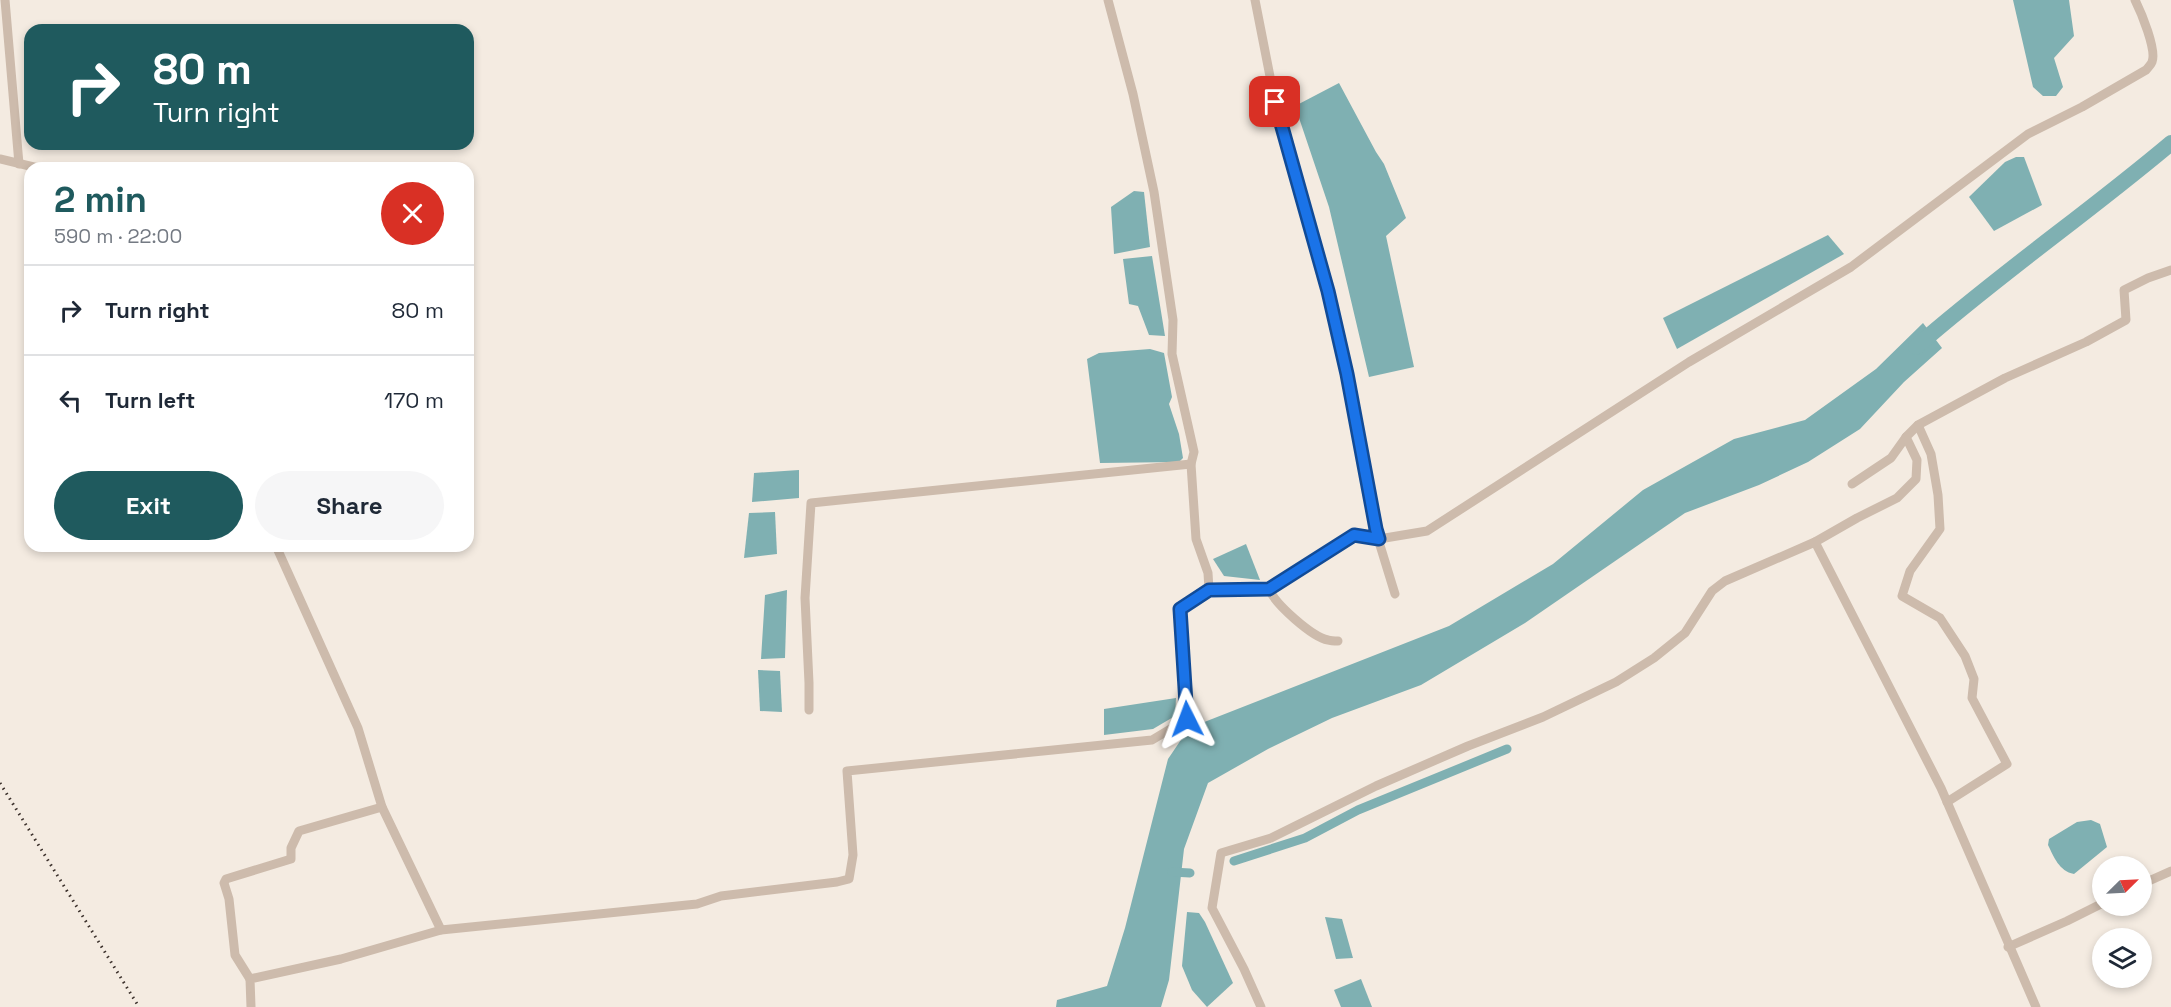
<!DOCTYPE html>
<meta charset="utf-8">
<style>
:root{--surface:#fff;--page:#f6f6f7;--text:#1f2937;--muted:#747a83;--line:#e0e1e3;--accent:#1f5a5e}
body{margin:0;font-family:"Space Grotesk",sans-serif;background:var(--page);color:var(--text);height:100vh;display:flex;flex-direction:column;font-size:22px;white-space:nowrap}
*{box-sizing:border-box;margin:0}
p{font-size:20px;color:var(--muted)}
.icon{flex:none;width:33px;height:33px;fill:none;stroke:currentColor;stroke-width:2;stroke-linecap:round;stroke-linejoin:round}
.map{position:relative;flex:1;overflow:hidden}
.panel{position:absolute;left:24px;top:162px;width:450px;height:390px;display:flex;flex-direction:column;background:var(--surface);border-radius:18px;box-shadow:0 3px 9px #0003}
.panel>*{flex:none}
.banner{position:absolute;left:24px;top:24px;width:450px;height:126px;border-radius:18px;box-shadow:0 3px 9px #0003;background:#1f5a5e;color:#fff;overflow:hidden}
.needle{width:39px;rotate:66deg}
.controls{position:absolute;left:2092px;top:856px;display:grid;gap:12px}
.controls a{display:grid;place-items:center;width:60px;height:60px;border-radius:50%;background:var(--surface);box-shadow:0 3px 9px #0003;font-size:30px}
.pin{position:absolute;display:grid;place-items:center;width:51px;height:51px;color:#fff;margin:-26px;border-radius:12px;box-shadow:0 3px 9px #0006}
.me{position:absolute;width:66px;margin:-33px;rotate:357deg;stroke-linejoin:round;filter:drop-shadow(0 0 4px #0008)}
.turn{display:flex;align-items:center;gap:21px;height:126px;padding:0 30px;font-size:27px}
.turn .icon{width:78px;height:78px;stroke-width:2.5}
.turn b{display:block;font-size:42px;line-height:51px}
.round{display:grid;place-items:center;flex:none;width:63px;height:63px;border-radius:32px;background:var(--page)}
.summary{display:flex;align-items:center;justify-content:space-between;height:102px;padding:0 30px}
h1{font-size:36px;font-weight:600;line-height:45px;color:var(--accent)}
.primary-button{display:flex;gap:12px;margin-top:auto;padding:12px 30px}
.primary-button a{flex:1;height:69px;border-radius:36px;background:var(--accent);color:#fff;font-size:24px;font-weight:600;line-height:69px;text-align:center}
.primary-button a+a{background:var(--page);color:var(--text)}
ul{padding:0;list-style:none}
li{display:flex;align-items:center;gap:18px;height:90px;padding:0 30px;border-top:2px solid var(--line)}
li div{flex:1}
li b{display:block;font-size:22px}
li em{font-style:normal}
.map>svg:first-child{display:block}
.water{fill:#7fb0b2}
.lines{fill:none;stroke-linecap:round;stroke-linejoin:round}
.canal{stroke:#7fb0b2;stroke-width:9}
.river{stroke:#7fb0b2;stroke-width:16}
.minor{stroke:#cdbbac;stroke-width:9}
.rail{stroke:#3b302b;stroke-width:3;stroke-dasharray:1.5 4.5;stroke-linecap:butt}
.route-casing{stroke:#114b97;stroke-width:15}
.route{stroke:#1a73e8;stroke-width:10}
</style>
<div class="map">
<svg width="2171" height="1007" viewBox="0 0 2171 1007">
<rect width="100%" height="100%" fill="#f4ebe1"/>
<!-- water -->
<g class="water">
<path d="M 2013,0 L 2069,0 L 2074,36 L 2054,58 L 2063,87 L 2056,96 L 2043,96 L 2033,87 Z"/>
<path d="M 1339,83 L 1376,152 L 1384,164 L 1406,218 L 1386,236 L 1414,367 L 1369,377 L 1329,207 L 1295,106 Z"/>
<path d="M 2016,157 L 2024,157 L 2042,205 L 1994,231 L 1969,197 L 2005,162 Z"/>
<path d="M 1134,191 L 1144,192 L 1150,247 L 1114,254 L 1111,207 Z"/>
<path d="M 1828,235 L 1844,254 L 1677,349 L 1663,318 Z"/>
<path d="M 1152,256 L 1165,336 L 1149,335 L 1138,306 L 1129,304 L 1123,259 Z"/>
<path d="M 1923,323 L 1942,348 L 1904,382 L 1860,429 L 1808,462 L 1759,485 L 1685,513 L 1525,623 L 1421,685 L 1332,718 L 1268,749 L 1208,783 L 1184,849 L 1169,980 L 1161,1007 L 1056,1007 L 1057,1000 L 1107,986 L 1125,928 L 1168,759 L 1189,728 L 1449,626 L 1553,564 L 1643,490 L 1734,439 L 1805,420 L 1876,369 Z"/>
<path d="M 1150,349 L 1164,353 L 1172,397 L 1169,404 L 1179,434 L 1183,458 L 1179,462 L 1100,463 L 1087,359 L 1099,353 Z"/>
<path d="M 799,470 L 799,498 L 752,502 L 754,473 Z"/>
<path d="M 775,512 L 777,554 L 744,558 L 749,513 Z"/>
<path d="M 1246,544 L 1260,580 L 1224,576 L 1213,559 Z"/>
<path d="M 787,590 L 785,658 L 761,659 L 765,595 Z"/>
<path d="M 758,670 L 780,671 L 782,712 L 760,711 Z"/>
<path d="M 1176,698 L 1175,716 L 1153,729 L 1104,735 L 1104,709 Z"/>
<path d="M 2091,820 L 2100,824 L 2107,847 L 2074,874 C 2059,871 2054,857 2048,845 L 2049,839 L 2077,822 Z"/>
<path d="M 1187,912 L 1199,913 L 1205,922 L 1233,983 L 1207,1007 L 1192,990 L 1182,966 Z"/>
<path d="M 1325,917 L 1342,919 L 1353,958 L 1336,959 Z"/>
<path d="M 1361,979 L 1372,1007 L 1341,1007 L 1334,990 Z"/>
</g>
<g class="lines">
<!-- canal -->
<g class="canal">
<path d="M 1234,861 L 1305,838 L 1358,810 L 1507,749"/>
<path d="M 1172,872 L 1190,873"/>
</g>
<!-- river -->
<path class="river" d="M 1916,347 C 1998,275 2088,213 2171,143"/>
<!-- minor -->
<g class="minor">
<path d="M 5,0 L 19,164"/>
<path d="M 1108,0 L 1133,94 L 1154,192 L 1173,320 L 1172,354 L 1194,452 L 1191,464 L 1196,539 L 1208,573 L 1209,590"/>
<path d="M 1255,0 L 1275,102 L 1328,291 L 1347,374 L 1375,529 L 1395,594"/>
<path d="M 0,159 L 38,168"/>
<path d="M 1918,425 L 1931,454 L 1938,495 L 1940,529 L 1910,571 L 1902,596 L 1940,618 L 1965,656 L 1974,679 L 1972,698 L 2007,764 L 1947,802"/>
<path d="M 1852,484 L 1891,458 L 1906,437"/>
<path d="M 276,546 L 358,728 L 382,807 L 441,930"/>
<path d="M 1269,589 C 1275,604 1312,637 1328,640 C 1331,641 1335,641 1338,641"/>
<path d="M 809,710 L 809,683 L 805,598 L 811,503 L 1191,464"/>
<path d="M 2142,884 L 2171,871"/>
<path d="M 2008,947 L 2067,921 L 2103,903"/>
<path d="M 250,979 L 235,955 L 229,899 L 224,883 L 226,879 L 291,859 L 291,848 L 299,831 L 382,807"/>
<path d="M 251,1007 L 250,979 L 341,959 L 441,930 L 697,904 L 721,896 L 837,882 L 849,879 L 853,855 L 847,771 L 1152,740 L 1187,719 L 1180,609 L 1209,590 L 1269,589 L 1354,535 L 1379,539 L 1427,531 L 1689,362 L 1851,267 L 2028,134 L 2082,107 L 2146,70 C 2147,69 2152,63 2152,62 C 2157,50 2141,12 2135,0"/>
<path d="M 1261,1007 L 1244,969 L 1212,908 L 1221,853 L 1271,838 L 1376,786 L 1468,746 L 1543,717 L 1616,682 L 1654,658 L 1685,633 L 1712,591 L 1725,581 L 1815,542"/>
<path d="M 2036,1007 L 1941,788 L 1815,542 L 1857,518 L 1897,498 L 1916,479 L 1917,460 L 1906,437 L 1918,425 L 2005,378 L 2086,342 L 2126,320 L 2124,290 L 2148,278 L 2171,270"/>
</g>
<!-- rail -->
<path class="rail" d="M 0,783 L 139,1007"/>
</g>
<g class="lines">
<defs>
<path id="route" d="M 1187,719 L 1180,609 L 1209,590 L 1269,589 L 1354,535 L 1379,539 L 1376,529 L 1347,374 L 1328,291 L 1275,102"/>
</defs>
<!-- route casing -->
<use href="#route" class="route-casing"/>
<!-- route -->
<use href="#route" class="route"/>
</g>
</svg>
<div class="controls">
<a><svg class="needle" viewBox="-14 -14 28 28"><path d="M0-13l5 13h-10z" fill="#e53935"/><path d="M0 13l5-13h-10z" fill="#747a83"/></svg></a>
<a><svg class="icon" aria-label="layers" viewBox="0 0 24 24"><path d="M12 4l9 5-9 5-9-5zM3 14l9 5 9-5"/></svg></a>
</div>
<div class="pin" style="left:1275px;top:102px;background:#d93025"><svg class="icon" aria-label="arrive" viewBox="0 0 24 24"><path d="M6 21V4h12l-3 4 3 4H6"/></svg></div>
<svg class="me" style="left:1187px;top:719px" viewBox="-20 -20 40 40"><path d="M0-17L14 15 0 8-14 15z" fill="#1a73e8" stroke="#fff" stroke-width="4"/></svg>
<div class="banner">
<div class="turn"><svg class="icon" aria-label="right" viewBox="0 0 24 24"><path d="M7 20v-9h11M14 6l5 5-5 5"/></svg><div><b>80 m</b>Turn right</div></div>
</div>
<section class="panel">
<div class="summary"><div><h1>2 min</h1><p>590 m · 22:00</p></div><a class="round" style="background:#d93025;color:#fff"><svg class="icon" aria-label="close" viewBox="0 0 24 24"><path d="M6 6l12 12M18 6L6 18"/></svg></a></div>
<ul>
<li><svg class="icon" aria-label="right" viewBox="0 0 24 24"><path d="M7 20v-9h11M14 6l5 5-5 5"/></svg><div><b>Turn right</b></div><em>80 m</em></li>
<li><svg class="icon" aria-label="left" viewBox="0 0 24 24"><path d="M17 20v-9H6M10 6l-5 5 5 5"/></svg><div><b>Turn left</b></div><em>170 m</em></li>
</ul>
<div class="primary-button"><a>Exit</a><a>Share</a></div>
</section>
</div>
